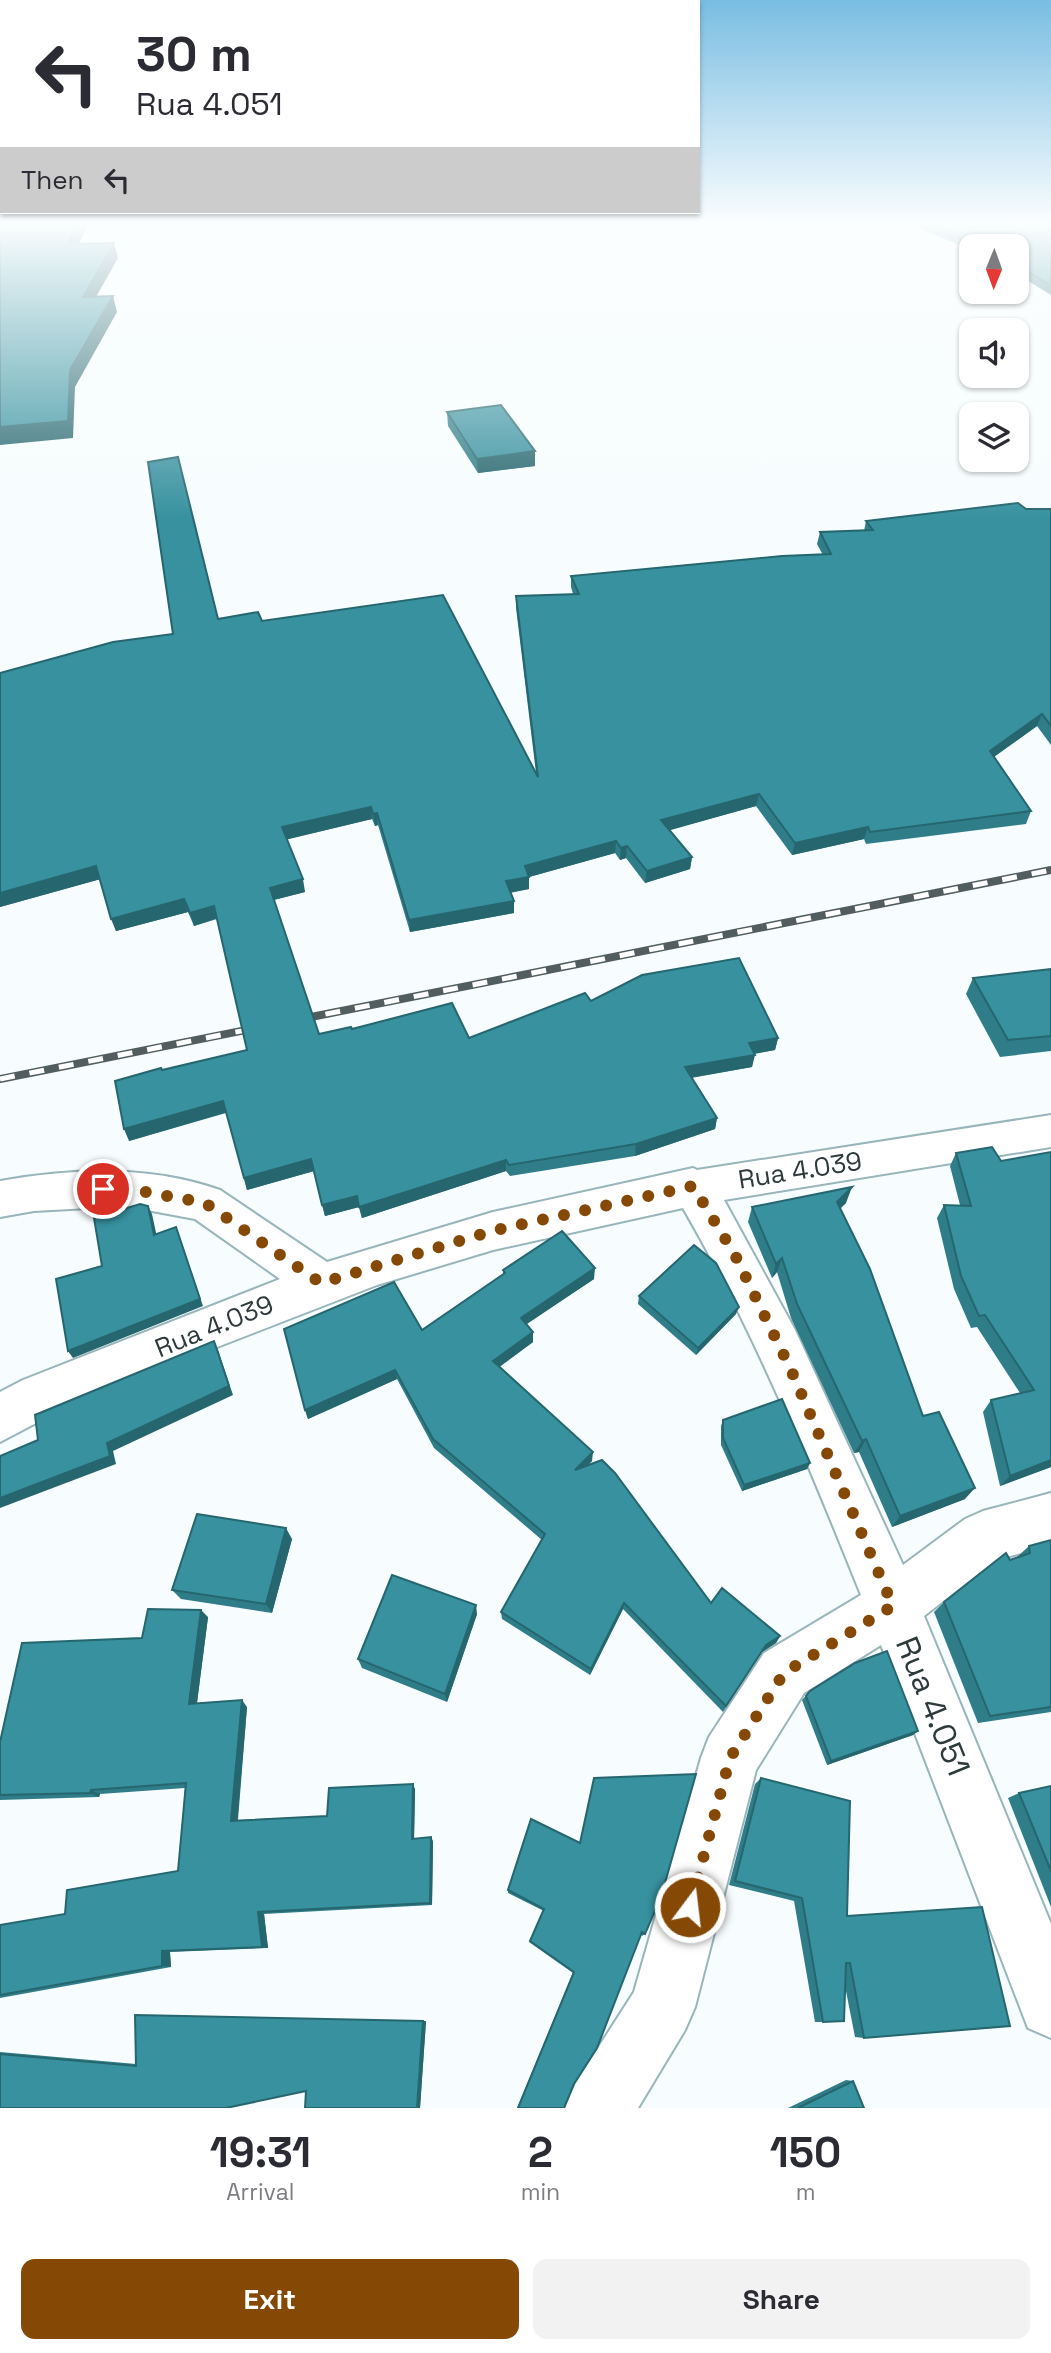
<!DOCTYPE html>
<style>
:root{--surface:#fff;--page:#f2f2f3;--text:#2b2b33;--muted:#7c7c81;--accent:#854805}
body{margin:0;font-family:"Space Grotesk",sans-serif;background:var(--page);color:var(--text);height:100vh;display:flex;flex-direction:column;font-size:26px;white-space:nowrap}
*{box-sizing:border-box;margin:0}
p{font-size:23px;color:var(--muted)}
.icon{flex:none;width:38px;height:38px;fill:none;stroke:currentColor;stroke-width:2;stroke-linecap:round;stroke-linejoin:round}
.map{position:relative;height:2108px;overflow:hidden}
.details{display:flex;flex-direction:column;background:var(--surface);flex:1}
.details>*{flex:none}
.top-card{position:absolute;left:0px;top:0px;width:700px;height:214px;box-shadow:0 2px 5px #0004;background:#fff;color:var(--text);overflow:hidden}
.needle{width:46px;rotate:181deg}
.controls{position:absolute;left:959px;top:234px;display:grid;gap:14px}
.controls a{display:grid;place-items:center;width:70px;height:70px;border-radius:14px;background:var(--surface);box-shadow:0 2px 5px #0004;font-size:35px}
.pin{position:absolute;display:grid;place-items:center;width:60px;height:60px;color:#fff;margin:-30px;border:4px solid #fff;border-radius:50%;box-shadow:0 2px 7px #0007}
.me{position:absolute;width:77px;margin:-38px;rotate:15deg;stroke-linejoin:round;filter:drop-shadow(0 0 5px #0008)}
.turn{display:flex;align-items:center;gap:24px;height:147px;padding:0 21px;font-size:32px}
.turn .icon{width:91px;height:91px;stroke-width:2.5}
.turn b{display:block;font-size:49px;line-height:60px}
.then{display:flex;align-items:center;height:66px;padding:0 21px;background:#0003;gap:14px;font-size:26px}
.eta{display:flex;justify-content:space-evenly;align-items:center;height:119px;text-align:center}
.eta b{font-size:42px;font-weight:700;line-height:49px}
.cta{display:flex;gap:14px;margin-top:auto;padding:14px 21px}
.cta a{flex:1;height:80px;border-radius:14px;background:var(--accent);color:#fff;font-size:28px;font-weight:700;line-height:80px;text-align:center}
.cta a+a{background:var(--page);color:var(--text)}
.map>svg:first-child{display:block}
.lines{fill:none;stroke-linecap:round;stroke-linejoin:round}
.minor-casing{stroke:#97b5bb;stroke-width:4}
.minor{fill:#fff;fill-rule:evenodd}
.rail-casing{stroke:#525d5f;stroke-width:8}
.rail{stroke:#fff;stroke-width:5;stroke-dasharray:15;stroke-linecap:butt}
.wall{fill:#2f7d89}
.shaded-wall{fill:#26666f}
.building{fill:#37919f;stroke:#26666f;stroke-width:2}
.route{stroke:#854805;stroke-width:12;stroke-dasharray:0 21.6}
.labels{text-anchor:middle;stroke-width:7;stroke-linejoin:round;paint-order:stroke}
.street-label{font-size:26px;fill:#2d393b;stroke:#fff}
.near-street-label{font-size:32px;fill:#2d393b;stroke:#fff}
</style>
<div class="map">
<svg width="1051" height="2108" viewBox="0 0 1051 2108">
<rect width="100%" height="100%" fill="#f7fdfe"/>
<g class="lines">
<defs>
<path id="minor" d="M 1051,1115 L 1051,1147 L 724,1200 L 795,1330 L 903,1565 L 965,1519 L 983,1511 L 1051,1493 L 1051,1545 L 996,1560 L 924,1616 L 1051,1924 L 1051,2038 L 1028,2028 L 881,1645 L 804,1693 L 756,1770 L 695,2007 L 685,2030 L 638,2108 L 565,2108 L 575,2084 L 634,1992 L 701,1758 L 709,1737 L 764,1653 L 861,1595 C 808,1463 754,1331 683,1208 L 493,1250 L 377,1285 L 168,1366 L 57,1412 L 0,1442 L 0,1392 L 23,1380 L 280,1279 L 195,1219 L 125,1206 L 34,1211 L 0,1217 L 0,1181 C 73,1168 150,1165 220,1190 L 327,1262 L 493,1212 L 693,1168 L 697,1170 Z"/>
</defs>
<!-- minor casing -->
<use href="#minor" class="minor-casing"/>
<!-- minor -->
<use href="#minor" class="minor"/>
<defs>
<g id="rail">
<path d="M 296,1020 L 1051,870"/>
<path d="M 0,1079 L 261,1027"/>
</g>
</defs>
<!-- rail casing -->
<use href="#rail" class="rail-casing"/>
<!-- rail -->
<use href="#rail" class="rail"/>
</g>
<!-- wall -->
<g class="wall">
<path d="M 922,223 L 1051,223 L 1051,295 L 1017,274 L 1017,247 L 971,247 L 971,250 L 921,229 Z"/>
<path d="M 447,412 L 535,451 L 535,466 L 478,473 L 448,426 Z"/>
<path d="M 1026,509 L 1051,509 L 1051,745 L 1037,726 L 994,757 L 1031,811 L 1026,824 L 866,844 L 864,839 L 792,855 L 756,806 L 669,830 L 692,857 L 690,869 L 645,883 L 626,858 L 620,860 L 615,853 L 529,877 L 529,889 L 510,893 L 514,913 L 410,932 L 378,825 L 375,826 L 372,819 L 287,839 L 305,892 L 274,900 L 319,1034 L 352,1029 L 469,1038 L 591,1001 L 778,1038 L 775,1050 L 754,1054 L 752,1067 L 691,1078 L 717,1118 L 715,1129 L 635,1156 L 510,1176 L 506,1171 L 362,1218 L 359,1207 L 325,1216 L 314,1171 L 247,1190 L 226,1113 L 129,1141 L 162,1070 L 247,1050 L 217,919 L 194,926 L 188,912 L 116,931 L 100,879 L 0,907 L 0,673 L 173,634 L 218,619 L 262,621 L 536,773 L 516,608 L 516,596 L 573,594 L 571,587 L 571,576 L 823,555 L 817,544 L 820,532 L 864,531 L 866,521 Z"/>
<path d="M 1051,969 L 1051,1051 L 1000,1057 L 966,994 L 973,978 Z"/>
<path d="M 992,1147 L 1051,1467 L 1000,1486 L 983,1412 L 991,1400 L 1020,1393 L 977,1327 L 971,1328 L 954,1289 L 937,1218 L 944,1205 L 960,1205 L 950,1166 L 956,1153 Z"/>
<path d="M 846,1203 L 840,1208 L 923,1416 L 965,1499 L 892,1527 L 859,1452 L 854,1453 L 791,1318 L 777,1272 L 772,1278 L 748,1222 L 752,1207 Z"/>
<path d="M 503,1270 L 594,1279 L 526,1324 L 533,1342 L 499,1367 L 592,1461 L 587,1466 L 711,1603 L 780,1636 L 776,1643 L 762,1652 L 723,1712 L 623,1609 L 590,1675 L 502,1619 L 501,1612 L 542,1540 L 434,1448 L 397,1379 L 308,1419 L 305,1410 L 503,1274 Z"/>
<path d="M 639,1296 L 736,1314 L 696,1355 L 638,1304 Z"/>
<path d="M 723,1420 L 810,1463 L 807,1469 L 742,1491 L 721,1445 L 721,1426 Z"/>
<path d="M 292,1539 L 272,1613 L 181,1599 L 172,1590 Z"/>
<path d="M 1051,1540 L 1051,1712 L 978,1723 L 934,1612 L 944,1602 L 1010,1560 L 1017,1557 L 1029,1546 Z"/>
<path d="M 477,1614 L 447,1702 L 362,1668 L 358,1659 Z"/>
<path d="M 208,1617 L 197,1703 L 247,1707 L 238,1820 L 327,1816 L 415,1789 L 414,1838 L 433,1841 L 432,1905 L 264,1914 L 268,1948 L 170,1952 L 171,1967 L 0,1998 L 0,1925 L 65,1914 L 178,1871 L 185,1788 L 100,1794 L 99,1797 L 0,1800 L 0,1742 L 142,1638 Z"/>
<path d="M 810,1691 L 918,1731 L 913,1735 L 827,1765 L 802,1700 Z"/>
<path d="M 761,1778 L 847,1916 L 864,2038 L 855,2037 L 845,1986 L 823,2022 L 815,2022 L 794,1901 L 729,1885 L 755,1784 Z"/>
<path d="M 1051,1786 L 1051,1907 L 1008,1798 L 1019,1793 Z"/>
<path d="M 580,1842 L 645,1934 L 642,1936 L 641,1935 L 574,2084 L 564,2108 L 517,2108 L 573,1973 L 529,1942 L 544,1911 L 508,1893 L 508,1890 Z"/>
<path d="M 135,2015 L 426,2021 L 420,2108 L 305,2108 L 306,2091 L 0,2108 L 0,2052 L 136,2064 Z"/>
<path d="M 846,2080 L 853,2081 L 864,2108 L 788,2108 Z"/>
</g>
<!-- shaded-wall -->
<g class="shaded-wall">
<path d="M 78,223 L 89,223 L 71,259 L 68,244 Z"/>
<path d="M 114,243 L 118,258 L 87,313 L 83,297 Z"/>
<path d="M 113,296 L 117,312 L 75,387 L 73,438 L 0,445 L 0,427 L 70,370 Z"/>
<path d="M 535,451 L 535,466 L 478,473 L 477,459 Z"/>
<path d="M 1042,714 L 1037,726 L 985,763 L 990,751 Z"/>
<path d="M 759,794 L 756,806 L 660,833 L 661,820 Z"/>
<path d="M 371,807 L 372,819 L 285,840 L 282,827 Z"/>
<path d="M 377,813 L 378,825 L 375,826 L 373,814 Z"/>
<path d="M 868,827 L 864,839 L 792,855 L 795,843 Z"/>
<path d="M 616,841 L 615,853 L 529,877 L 529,889 L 506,893 L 506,881 L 525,866 Z"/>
<path d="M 627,846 L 626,858 L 620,860 L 621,848 Z"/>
<path d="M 692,857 L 690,869 L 645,883 L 647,871 Z"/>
<path d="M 96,866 L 101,879 L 0,907 L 0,893 Z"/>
<path d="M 303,879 L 305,892 L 273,900 L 270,888 Z"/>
<path d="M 184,899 L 188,912 L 116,931 L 111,919 Z"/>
<path d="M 514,901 L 514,913 L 410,932 L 409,920 Z"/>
<path d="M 214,906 L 217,918 L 194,926 L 190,913 Z"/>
<path d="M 778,1038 L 775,1050 L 747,1055 L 749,1043 Z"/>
<path d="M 755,1055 L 752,1067 L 683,1079 L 685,1067 Z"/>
<path d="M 223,1101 L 227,1112 L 129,1141 L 124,1129 Z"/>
<path d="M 717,1118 L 715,1129 L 635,1156 L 636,1144 Z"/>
<path d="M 311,1159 L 314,1171 L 247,1190 L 244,1178 Z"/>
<path d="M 506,1160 L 506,1171 L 362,1218 L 359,1207 Z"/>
<path d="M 852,1187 L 846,1203 L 832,1217 L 837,1202 Z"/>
<path d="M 357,1196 L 359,1207 L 325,1216 L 322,1205 Z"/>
<path d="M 148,1206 L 152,1214 L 158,1242 L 154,1235 Z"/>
<path d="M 176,1227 L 203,1306 L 73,1358 L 68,1351 Z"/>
<path d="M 782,1258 L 777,1272 L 772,1278 L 776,1264 Z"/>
<path d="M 595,1268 L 594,1279 L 521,1328 L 521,1318 Z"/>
<path d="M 739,1307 L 736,1314 L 696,1355 L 698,1348 Z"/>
<path d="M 533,1332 L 533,1342 L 494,1371 L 493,1361 Z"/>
<path d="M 214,1341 L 218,1350 L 233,1395 L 113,1451 L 116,1464 L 0,1508 L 0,1498 L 107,1443 Z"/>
<path d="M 395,1370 L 397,1379 L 308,1419 L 305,1410 Z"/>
<path d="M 866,1439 L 859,1452 L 854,1453 L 862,1441 Z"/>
<path d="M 593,1452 L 592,1461 L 574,1478 L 575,1470 Z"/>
<path d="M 1051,1460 L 1051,1467 L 1000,1486 L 1010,1476 Z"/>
<path d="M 810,1463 L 807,1469 L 742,1491 L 744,1485 Z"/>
<path d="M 975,1488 L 965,1499 L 892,1527 L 900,1516 Z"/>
<path d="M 286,1528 L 292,1539 L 272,1613 L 266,1604 Z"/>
<path d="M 624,1603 L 623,1609 L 590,1675 L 591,1669 Z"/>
<path d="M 476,1605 L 477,1614 L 447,1702 L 445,1694 Z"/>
<path d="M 201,1610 L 208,1617 L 196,1710 L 189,1704 Z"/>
<path d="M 780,1636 L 776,1643 L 762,1652 L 766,1645 Z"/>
<path d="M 242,1700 L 247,1707 L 237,1825 L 231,1821 Z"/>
<path d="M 918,1731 L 913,1735 L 827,1765 L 831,1761 Z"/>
<path d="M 413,1784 L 415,1789 L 414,1842 L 412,1839 Z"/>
<path d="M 91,1790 L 100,1794 L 99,1797 L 90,1793 Z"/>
<path d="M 431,1837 L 433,1841 L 432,1905 L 430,1903 Z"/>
<path d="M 258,1912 L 264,1914 L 268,1948 L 262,1947 Z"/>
<path d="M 162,1951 L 170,1952 L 171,1967 L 162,1966 Z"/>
<path d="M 423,2021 L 426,2021 L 420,2108 L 417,2108 Z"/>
</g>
<!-- building -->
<g class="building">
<path d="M 0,223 L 78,223 L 68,244 L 114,243 L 83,297 L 113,296 L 70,370 L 68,421 L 0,427 Z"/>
<path d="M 925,223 L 1051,223 L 1051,286 L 1017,265 L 1017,247 L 982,247 Z"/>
<path d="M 501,405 L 535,451 L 477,459 L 447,412 Z"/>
<path d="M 178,457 L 218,619 L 258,612 L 262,621 L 443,595 L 538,777 L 516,596 L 579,594 L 571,576 L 782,556 L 831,554 L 820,532 L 873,530 L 866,521 L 1018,503 L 1026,509 L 1051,509 L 1051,726 L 1042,714 L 990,751 L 1031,811 L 870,832 L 868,827 L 795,843 L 759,794 L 661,820 L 692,857 L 647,871 L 627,846 L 621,848 L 616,841 L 525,866 L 529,877 L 506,881 L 514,901 L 409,920 L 377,813 L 373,814 L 371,807 L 282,827 L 303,879 L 270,888 L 319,1034 L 351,1027 L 352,1029 L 452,1003 L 469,1038 L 585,993 L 591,1001 L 642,975 L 739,958 L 778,1038 L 749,1043 L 755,1055 L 685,1067 L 717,1118 L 636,1144 L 509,1165 L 506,1160 L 359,1207 L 357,1196 L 322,1205 L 311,1159 L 244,1178 L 223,1101 L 124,1129 L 115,1081 L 161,1068 L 162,1070 L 247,1050 L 214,906 L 190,913 L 184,899 L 111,919 L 96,866 L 0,893 L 0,673 L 113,642 L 173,634 L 148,462 Z"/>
<path d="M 1051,969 L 1051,1036 L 1008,1040 L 973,978 Z"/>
<path d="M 992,1147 L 1001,1161 L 1051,1152 L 1051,1460 L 1010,1476 L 991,1400 L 1034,1390 L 985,1315 L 979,1316 L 961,1276 L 944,1205 L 971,1206 L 956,1153 Z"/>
<path d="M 852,1187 L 837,1202 L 870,1269 L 923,1416 L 939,1412 L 975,1488 L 900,1516 L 866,1439 L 862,1441 L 797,1304 L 782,1258 L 776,1264 L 752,1207 Z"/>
<path d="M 140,1204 L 148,1206 L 154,1235 L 176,1227 L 200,1299 L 68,1351 L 56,1279 L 102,1266 L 94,1218 Z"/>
<path d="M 562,1231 L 595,1268 L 521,1318 L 533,1332 L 493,1361 L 593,1452 L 575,1470 L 602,1460 L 615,1473 L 711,1603 L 722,1588 L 780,1636 L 766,1645 L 726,1706 L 624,1603 L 591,1669 L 501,1612 L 545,1534 L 433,1439 L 395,1370 L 305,1410 L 284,1329 L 394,1282 L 422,1330 L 505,1273 L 503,1270 Z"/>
<path d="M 694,1245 L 716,1263 L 739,1307 L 698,1348 L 639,1296 Z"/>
<path d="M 214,1341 L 229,1386 L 107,1443 L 110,1456 L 0,1498 L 0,1456 L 38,1440 L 35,1415 Z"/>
<path d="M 782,1399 L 810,1463 L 744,1485 L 723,1438 L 723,1420 Z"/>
<path d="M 197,1514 L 286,1528 L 266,1604 L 172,1590 Z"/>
<path d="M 1051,1540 L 1051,1707 L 990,1716 L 944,1602 L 1006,1553 L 1010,1560 L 1030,1553 L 1029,1546 Z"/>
<path d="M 392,1575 L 476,1605 L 445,1694 L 358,1659 Z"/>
<path d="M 148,1609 L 201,1610 L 189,1704 L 242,1700 L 231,1821 L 327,1816 L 329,1788 L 413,1784 L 412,1839 L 431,1837 L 430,1903 L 258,1912 L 262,1947 L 162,1951 L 162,1966 L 0,1995 L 0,1925 L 65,1914 L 67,1890 L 178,1871 L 186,1783 L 91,1790 L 90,1793 L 0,1795 L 0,1742 L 22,1643 L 142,1638 Z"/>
<path d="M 887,1651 L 918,1731 L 831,1761 L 806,1696 L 810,1691 L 855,1663 Z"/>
<path d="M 696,1774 L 661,1897 L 645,1934 L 642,1932 L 597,2048 L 574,2084 L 564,2108 L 518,2108 L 574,1972 L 530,1941 L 544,1909 L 508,1890 L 531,1819 L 580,1843 L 594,1778 Z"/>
<path d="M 761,1778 L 850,1801 L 847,1916 L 982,1907 L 1010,2026 L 864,2038 L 850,1963 L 846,1963 L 844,2021 L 823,2022 L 802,1898 L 735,1881 Z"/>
<path d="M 1051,1786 L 1051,1871 L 1019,1793 Z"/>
<path d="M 135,2015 L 423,2021 L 417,2108 L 305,2108 L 306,2091 L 226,2108 L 0,2108 L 0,2054 L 136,2066 Z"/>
<path d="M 853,2081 L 864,2108 L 798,2108 Z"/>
</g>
<!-- sky -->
<linearGradient id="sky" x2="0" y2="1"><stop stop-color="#79bde2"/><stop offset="0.43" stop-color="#fbfeff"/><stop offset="1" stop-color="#fbfeff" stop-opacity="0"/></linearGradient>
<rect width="1051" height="519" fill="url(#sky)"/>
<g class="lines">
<!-- route -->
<path class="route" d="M 103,1189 L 125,1188 L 205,1203 L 321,1283 L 492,1231 L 693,1186 L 735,1255 L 791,1370 L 893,1606 L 784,1673 L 730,1758 L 690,1907"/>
</g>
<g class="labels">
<!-- street labels -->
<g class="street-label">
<text transform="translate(800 1170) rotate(-9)" y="9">Rua 4.039</text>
<text transform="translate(214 1326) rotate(-22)" y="9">Rua 4.039</text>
</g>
<!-- near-street labels -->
<g class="near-street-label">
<text transform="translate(933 1706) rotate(68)" y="11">Rua 4.051</text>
</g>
</g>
</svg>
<div class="controls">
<a><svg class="needle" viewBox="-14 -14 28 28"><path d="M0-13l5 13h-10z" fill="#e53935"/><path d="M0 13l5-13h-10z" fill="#7c7c81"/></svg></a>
<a><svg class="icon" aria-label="sound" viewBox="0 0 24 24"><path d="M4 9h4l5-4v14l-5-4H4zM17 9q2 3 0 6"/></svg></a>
<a><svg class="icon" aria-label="layers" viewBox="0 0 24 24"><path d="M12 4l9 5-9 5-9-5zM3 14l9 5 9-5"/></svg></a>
</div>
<div class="pin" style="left:103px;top:1189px;background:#d93025"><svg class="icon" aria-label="arrive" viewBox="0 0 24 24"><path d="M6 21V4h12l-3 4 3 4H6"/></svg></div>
<svg class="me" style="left:690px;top:1907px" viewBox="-20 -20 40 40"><circle r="17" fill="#854805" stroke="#fff" stroke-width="3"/><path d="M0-11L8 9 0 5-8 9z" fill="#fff"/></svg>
<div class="top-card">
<div class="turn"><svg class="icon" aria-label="left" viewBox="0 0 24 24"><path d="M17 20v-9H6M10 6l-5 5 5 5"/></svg><div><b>30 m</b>Rua 4.051</div></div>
<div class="then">Then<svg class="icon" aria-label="left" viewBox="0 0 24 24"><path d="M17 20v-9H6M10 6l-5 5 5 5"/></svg></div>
</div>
</div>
<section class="details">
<div class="eta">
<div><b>19:31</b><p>Arrival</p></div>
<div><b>2</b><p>min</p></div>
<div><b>150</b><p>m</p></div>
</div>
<div class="cta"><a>Exit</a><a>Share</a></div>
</section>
